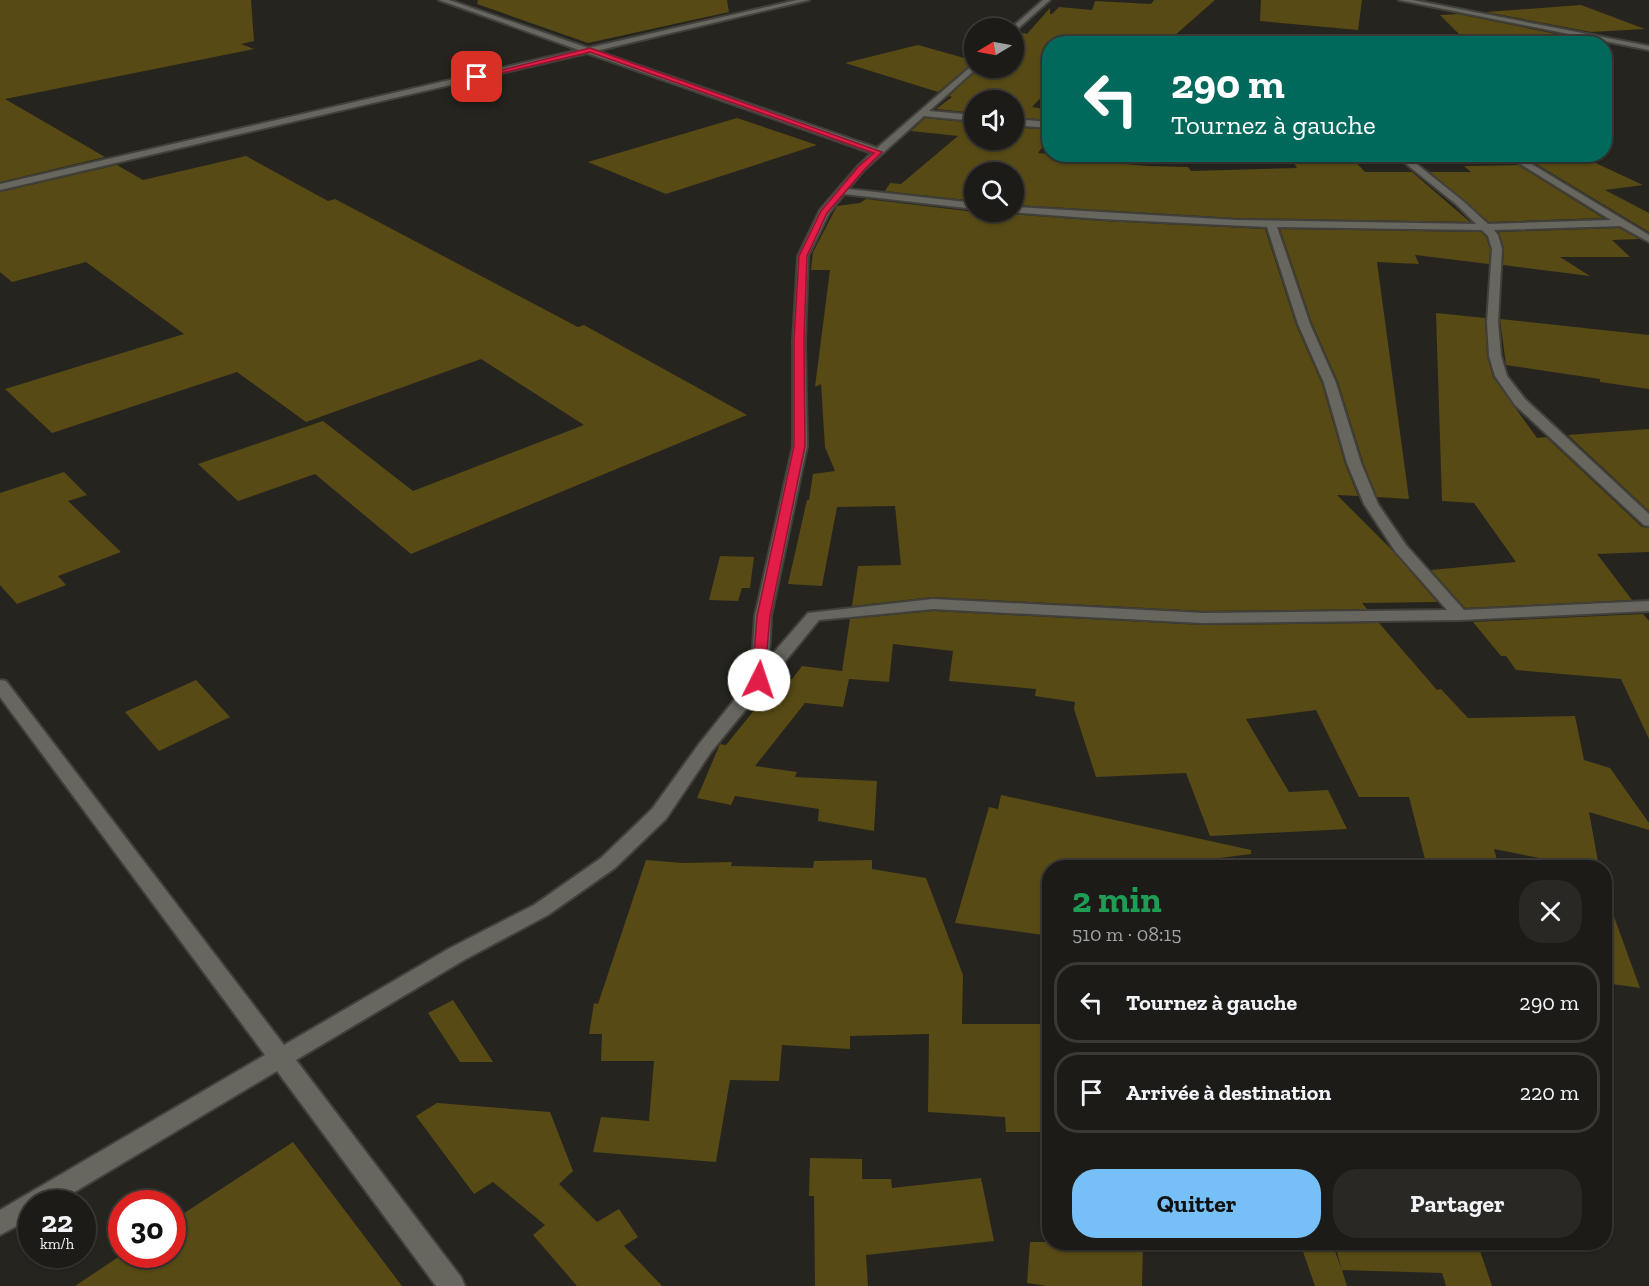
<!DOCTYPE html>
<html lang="fr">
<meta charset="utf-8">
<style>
:root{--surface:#1c1b17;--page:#292824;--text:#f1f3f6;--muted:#a0a1a1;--line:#3a3936;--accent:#76c0f7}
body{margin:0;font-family:"Zilla Slab",serif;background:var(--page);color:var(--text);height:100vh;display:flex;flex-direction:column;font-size:22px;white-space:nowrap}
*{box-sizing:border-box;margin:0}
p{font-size:20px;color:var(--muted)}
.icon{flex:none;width:33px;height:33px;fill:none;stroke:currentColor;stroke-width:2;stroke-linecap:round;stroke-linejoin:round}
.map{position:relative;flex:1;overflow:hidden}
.drawer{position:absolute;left:1042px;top:860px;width:570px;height:390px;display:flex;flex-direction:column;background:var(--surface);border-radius:24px;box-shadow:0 2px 4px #0004,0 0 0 2px var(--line)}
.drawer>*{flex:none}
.banner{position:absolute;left:1042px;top:36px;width:570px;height:126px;border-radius:24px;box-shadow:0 2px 4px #0004,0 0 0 2px var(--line);background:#00695c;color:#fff;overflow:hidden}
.needle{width:39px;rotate:260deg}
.tools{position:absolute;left:964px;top:18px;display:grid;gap:12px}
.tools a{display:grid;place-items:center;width:60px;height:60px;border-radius:50%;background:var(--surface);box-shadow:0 2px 4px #0004,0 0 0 2px var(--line);font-size:30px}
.speed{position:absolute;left:18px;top:1190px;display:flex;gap:12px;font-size:30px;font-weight:700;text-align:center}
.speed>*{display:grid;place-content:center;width:78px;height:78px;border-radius:50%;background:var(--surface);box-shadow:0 2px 4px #0004,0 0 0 2px var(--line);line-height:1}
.speed small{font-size:15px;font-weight:400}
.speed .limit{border:9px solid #d22;background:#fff;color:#111}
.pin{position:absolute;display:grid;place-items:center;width:51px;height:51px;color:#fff;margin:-26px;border-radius:12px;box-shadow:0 3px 9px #0006}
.me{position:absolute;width:66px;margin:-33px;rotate:4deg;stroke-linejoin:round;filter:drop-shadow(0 0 4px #0008)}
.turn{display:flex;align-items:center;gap:21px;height:126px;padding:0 30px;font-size:27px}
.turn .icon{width:78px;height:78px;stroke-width:2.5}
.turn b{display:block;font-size:42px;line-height:51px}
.round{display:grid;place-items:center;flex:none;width:63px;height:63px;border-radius:24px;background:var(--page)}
.overview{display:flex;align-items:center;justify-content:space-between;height:102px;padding:0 30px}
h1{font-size:36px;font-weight:700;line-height:45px;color:#1e9e55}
.button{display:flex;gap:12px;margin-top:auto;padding:12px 30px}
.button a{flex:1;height:69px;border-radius:24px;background:var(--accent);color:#111;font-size:24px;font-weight:700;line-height:69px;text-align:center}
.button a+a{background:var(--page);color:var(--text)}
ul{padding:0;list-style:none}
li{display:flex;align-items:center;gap:18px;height:81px;margin:0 12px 9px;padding:0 18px;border:3px solid var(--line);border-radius:24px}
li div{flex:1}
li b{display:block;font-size:22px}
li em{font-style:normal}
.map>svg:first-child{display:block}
.building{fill:#574a15}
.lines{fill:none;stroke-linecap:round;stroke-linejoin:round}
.minor-casing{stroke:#41403b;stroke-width:4}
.minor{fill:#67665f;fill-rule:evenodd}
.route{fill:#e11d48;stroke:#92132f;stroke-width:1.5}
</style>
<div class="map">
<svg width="1649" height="1286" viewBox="0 0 1649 1286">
<rect width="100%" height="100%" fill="#26241f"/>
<!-- building -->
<g class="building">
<path d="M 0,0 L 251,0 L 254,41 L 241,44 L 254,49 L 5,99 L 105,157 L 0,182 Z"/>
<path d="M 478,0 L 727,0 L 729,12 L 588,43 L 477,4 Z"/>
<path d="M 1154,0 L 1215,0 L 1165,44 L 1113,40 L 1110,43 L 1101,44 L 1050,44 L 1050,88 L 1032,107 L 1050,110 L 1050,120 L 1014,117 L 1014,100 L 975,100 L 975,113 L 936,109 L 952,97 L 949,96 L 979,68 L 1014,68 L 1014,43 L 1023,33 L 1027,34 L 1050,8 L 1050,14 L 1052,14 L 1059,7 L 1092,10 L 1095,1 L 1151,4 Z"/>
<path d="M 1261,0 L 1362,0 L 1358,30 L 1260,21 Z"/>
<path d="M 1581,5 L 1645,29 L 1591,32 L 1486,12 Z"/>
<path d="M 1458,14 L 1586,40 L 1593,44 L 1469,44 L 1440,15 Z"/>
<path d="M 918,45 L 975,61 L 938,92 L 845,63 Z"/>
<path d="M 737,118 L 817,145 L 666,194 L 588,162 Z"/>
<path d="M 925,118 L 975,123 L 975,140 L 1014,140 L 1014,127 L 1050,130 L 1050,137 L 1038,153 L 1066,156 L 1064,159 L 1149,166 L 1188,167 L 1191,171 L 1297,168 L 1291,158 L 1352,158 L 1365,172 L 1412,172 L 1470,222 L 1235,218 L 1014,205 L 1014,172 L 975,172 L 975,201 L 885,191 L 890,183 L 901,184 L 958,136 L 911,131 Z"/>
<path d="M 1520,154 L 1576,154 L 1643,185 L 1605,190 L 1649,213 L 1649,232 Z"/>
<path d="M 246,156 L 328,201 L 335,199 L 578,327 L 584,325 L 747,415 L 411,554 L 315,474 L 238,501 L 198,464 L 323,421 L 413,491 L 584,425 L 481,359 L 306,422 L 237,372 L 52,433 L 5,389 L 184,334 L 86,262 L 12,282 L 0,272 L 0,192 L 117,165 L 143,180 Z"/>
<path d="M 1518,165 L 1603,218 L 1489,222 L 1430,172 L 1471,172 L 1464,166 Z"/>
<path d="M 866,199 L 975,212 L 1008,212 L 1010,214 L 1102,221 L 1265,229 L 1296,325 L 1322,384 L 1345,464 L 1358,496 L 1337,495 L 1391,549 L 1437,602 L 1362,603 L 1367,609 L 1203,611 L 933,597 L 852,606 L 858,566 L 901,565 L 895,506 L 837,507 L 822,586 L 788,584 L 807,500 L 809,500 L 813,474 L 835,471 L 825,447 L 821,384 L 815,387 L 830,270 L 811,270 L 813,252 L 837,206 L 860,203 Z"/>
<path d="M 1619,228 L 1639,239 L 1612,240 L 1630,257 L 1560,257 L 1590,276 L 1503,265 L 1504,248 L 1499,232 Z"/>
<path d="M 1280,229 L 1481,232 L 1486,237 L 1490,249 L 1489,264 L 1415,255 L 1419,264 L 1377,262 L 1409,499 L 1377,497 L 1363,462 L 1338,382 L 1312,323 Z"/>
<path d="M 1436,313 L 1485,318 L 1487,356 L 1493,377 L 1537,438 L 1546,437 L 1642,527 L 1649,528 L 1649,552 L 1597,554 L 1632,600 L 1465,608 L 1431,570 L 1516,562 L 1474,503 L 1442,501 Z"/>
<path d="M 1500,319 L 1649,335 L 1649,389 L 1600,382 L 1600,379 L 1506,365 Z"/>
<path d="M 1649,429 L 1649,511 L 1568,435 Z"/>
<path d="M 64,472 L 87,495 L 68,501 L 121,552 L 58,576 L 66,585 L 17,604 L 0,585 L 0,493 Z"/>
<path d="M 720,556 L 754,557 L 750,588 L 742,588 L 738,601 L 709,600 Z"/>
<path d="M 933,611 L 1203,625 L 1379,623 L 1437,690 L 1441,689 L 1468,718 L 1575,716 L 1584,760 L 1610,768 L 1649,823 L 1649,830 L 1589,812 L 1599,867 L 1567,867 L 1565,863 L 1494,849 L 1499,867 L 1427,867 L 1409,797 L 1359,797 L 1316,710 L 1246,719 L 1289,792 L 1328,790 L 1347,829 L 1210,836 L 1186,773 L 1096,777 L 1074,709 L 1075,702 L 1035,696 L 1036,689 L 949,681 L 953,651 L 893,644 L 889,682 L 849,679 L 843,707 L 805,703 L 755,766 L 797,772 L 795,777 L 877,781 L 874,831 L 818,821 L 819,809 L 735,796 L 731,805 L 697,798 L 720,744 L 726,745 L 760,703 L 774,707 L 778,679 L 792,679 L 802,666 L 842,671 L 850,619 Z"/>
<path d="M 1643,614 L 1649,621 L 1649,739 L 1621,679 L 1516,670 L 1506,656 L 1501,656 L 1473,622 Z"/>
<path d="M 196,680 L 230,717 L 159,751 L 125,712 Z"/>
<path d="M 1001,795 L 1251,850 L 1251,854 L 1149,867 L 1050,867 L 1050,936 L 955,923 L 989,807 L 998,809 Z"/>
<path d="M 646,860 L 683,863 L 732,862 L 731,866 L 813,868 L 814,861 L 872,860 L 872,869 L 926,878 L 963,975 L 962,1024 L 1050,1024 L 1050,1132 L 1006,1132 L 1005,1117 L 928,1112 L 929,1034 L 850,1036 L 850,1049 L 782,1045 L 779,1081 L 730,1080 L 716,1162 L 593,1152 L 601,1117 L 649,1121 L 654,1061 L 601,1061 L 602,1034 L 589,1034 L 594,1003 L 598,1004 Z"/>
<path d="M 1605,903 L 1609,903 L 1640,988 L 1605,983 Z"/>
<path d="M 453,1000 L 493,1062 L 460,1062 L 428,1013 Z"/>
<path d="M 437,1103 L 550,1112 L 573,1171 L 559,1184 L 597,1222 L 619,1209 L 638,1237 L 624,1246 L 662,1286 L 577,1286 L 533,1235 L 545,1225 L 493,1182 L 474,1194 L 416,1116 Z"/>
<path d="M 293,1142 L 402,1286 L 75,1286 L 123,1254 L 172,1254 L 172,1221 Z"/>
<path d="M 810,1158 L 862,1159 L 862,1179 L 891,1179 L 892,1188 L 981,1178 L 994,1241 L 866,1255 L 868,1286 L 815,1286 L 814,1196 L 809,1196 Z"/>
<path d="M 1030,1242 L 1116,1242 L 1143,1246 L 1142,1286 L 1047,1286 L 1027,1283 Z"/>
<path d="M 1334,1242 L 1477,1242 L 1492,1286 L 1446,1286 L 1442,1273 L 1342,1270 L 1347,1286 L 1315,1286 L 1301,1246 L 1333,1246 L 1342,1270 Z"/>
</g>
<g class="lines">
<defs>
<g id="minor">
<path d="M 439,0 L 449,0 L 588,48 L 797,0 L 809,0 L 596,51 L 877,148 L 975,63 L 977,68 L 929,111 L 975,115 L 975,121 L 924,116 L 864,170 L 848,189 L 975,203 L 975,209 L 844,194 L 829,213 L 808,256 L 805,341 L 807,446 L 771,616 L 769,658 L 808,613 L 933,599 L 1203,613 L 1447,610 L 1395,551 L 1364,504 L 1347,463 L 1324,383 L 1298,324 L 1267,227 L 1102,219 L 1010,212 L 1014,212 L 1014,207 L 1235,220 L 1476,224 L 1457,205 L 1394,154 L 1404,154 L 1463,201 L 1488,224 L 1611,220 L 1504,154 L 1515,154 L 1649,235 L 1649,242 L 1620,226 L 1494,230 L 1498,235 L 1502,249 L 1498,322 L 1501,356 L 1507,376 L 1525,399 L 1649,514 L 1649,526 L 1644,525 L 1515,405 L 1495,376 L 1489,356 L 1487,322 L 1492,249 L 1488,236 L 1482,230 L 1277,227 L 1310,324 L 1336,383 L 1361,463 L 1378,504 L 1406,545 L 1464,610 L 1649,601 L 1649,611 L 1460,620 L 1203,623 L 933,609 L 819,620 L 711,752 L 666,819 L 615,868 L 548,915 L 464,960 L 296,1060 L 461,1277 L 465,1286 L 436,1286 L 277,1071 L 56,1203 L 32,1203 L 32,1218 L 0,1235 L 0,1210 L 265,1055 L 0,697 L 0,680 L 6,681 L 284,1045 L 450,948 L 534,905 L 601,858 L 652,809 L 699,744 L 751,679 L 755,616 L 793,446 L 793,341 L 798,256 L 820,210 L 858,166 L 872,153 L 587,53 L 0,190 L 0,184 L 579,50 Z"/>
<path d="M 1043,0 L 1050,0 L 1014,32 L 1014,28 L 1011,28 Z"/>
<path d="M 1399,0 L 1413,0 L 1649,46 L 1649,50 Z"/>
<path d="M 1014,119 L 1050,122 L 1050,128 L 1014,125 Z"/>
</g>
</defs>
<!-- minor casing -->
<use href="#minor" class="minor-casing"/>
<!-- minor -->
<use href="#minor" class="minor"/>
</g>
<!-- route -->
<path class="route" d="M 590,48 L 882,152 L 864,170 L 827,213 L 807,256 L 804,340 L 805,446 L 770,616 L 764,683 L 754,683 L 752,680 L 757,616 L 794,446 L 794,340 L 799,256 L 821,211 L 858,167 L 874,153 L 590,52 L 477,79 L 474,77 Z"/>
</svg>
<div class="tools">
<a><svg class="needle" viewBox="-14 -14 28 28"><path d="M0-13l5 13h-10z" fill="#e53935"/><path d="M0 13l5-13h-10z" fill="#a0a1a1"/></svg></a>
<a><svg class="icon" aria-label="sound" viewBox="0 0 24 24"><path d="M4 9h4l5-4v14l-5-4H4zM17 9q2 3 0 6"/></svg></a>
<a><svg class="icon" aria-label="search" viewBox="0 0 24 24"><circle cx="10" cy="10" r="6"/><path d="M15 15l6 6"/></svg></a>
</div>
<div class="speed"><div>22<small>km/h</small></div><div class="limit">30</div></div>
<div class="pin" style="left:477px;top:77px;background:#d93025"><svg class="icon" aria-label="arrive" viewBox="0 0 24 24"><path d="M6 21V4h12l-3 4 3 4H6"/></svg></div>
<svg class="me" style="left:759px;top:680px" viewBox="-20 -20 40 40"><circle r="19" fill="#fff"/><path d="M0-13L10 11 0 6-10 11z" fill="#e11d48"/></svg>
<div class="banner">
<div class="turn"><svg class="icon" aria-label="left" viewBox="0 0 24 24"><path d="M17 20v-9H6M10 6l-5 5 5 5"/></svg><div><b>290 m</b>Tournez à gauche</div></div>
</div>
<section class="drawer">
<div class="overview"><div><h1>2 min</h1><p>510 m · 08:15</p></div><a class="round"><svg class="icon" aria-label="close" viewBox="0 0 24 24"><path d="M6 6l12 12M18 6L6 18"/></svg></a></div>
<ul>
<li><svg class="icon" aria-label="left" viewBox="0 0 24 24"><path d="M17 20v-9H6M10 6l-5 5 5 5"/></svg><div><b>Tournez à gauche</b></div><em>290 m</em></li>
<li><svg class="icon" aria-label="arrive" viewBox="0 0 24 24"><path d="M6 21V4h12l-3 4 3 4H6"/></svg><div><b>Arrivée à destination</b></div><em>220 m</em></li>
</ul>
<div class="button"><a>Quitter</a><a>Partager</a></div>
</section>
</div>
